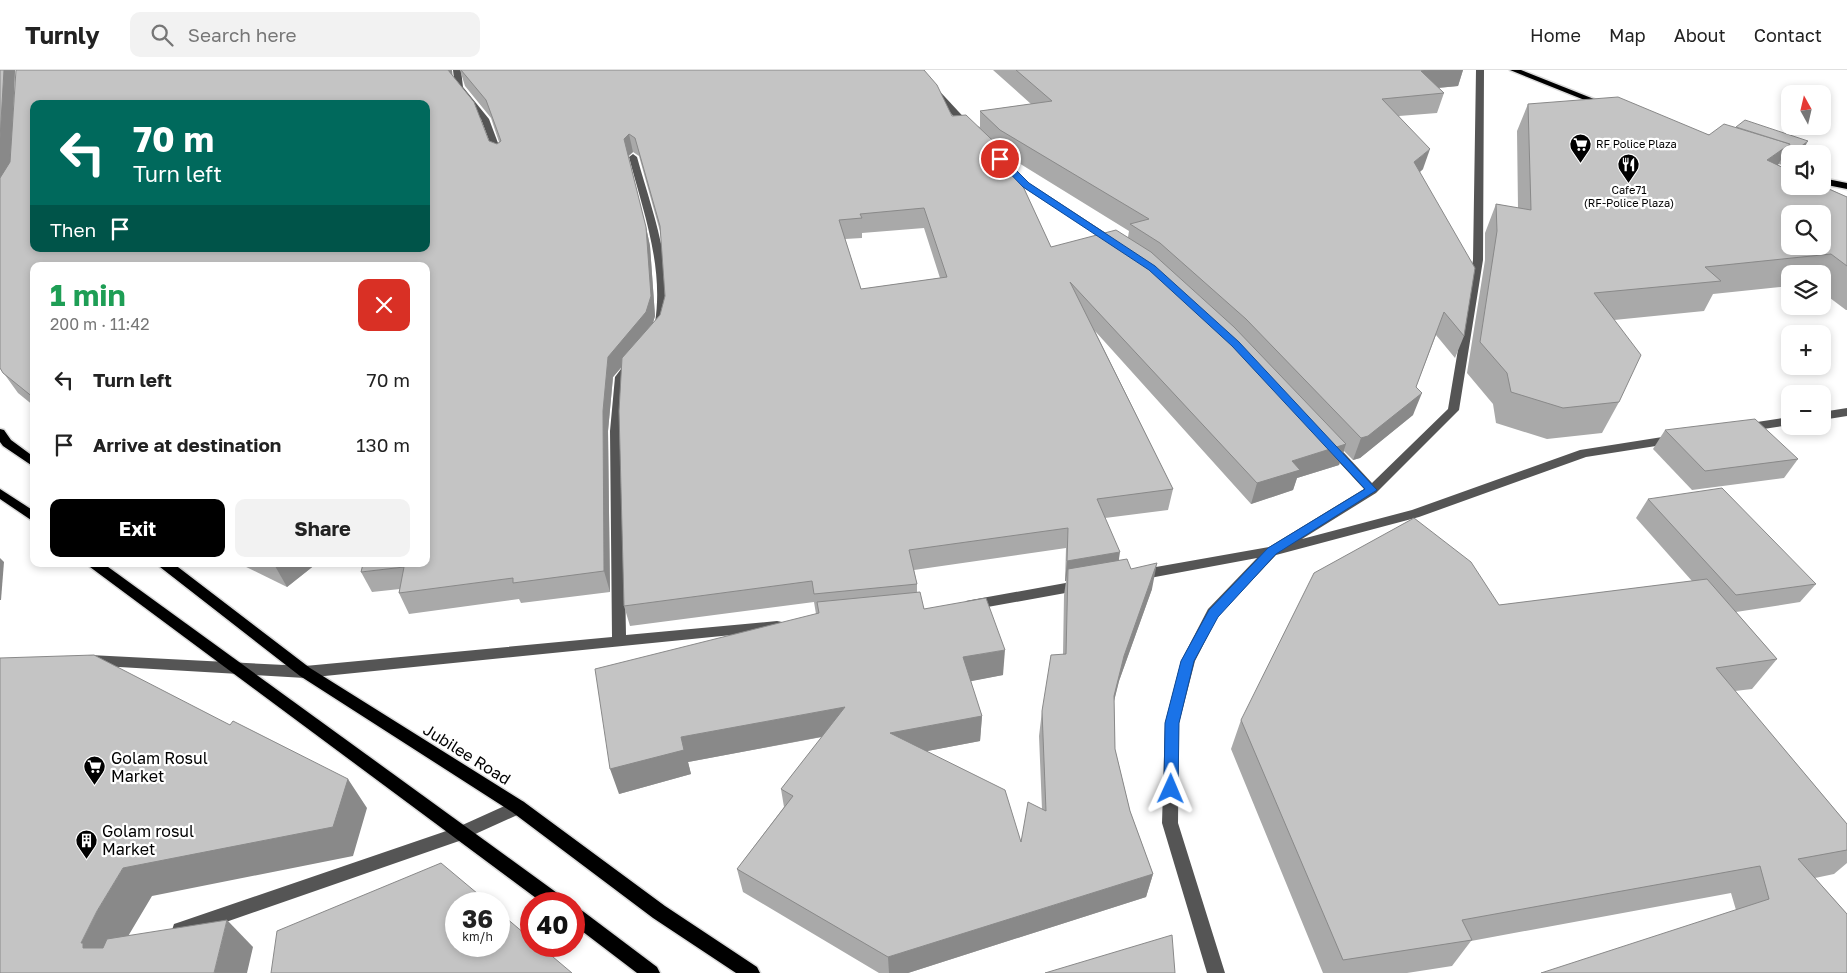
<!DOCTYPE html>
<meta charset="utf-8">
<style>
:root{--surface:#fff;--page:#f2f2f2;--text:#222;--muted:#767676;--line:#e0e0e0;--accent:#000}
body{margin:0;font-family:"Golos Text",sans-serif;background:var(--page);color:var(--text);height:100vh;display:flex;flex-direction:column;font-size:19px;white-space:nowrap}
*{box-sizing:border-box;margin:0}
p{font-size:16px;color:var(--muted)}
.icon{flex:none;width:28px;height:28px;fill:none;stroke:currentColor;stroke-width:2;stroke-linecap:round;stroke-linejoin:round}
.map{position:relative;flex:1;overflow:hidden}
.panel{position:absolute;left:30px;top:192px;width:400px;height:305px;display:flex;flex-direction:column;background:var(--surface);border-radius:10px;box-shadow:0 2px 8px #0003}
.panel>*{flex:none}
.banner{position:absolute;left:30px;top:30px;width:400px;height:152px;border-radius:10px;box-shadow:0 2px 8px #0003;background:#00695c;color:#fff;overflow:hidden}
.needle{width:32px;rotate:352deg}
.buttons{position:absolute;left:1781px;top:15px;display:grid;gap:10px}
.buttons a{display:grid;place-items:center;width:50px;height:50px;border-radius:10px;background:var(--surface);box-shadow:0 2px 8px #0003;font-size:25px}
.speed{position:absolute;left:445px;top:822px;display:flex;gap:10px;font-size:25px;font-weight:700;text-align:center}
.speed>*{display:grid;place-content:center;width:65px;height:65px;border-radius:50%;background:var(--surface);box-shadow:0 2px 8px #0003;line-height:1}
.speed small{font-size:12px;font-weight:400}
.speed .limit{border:8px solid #d22;background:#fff;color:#111}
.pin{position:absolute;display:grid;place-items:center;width:42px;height:42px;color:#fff;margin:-21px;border:2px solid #fff;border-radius:50%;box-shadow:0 1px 5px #0007}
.me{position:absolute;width:55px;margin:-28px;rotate:1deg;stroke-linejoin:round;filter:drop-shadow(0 0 4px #0008)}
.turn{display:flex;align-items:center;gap:18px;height:105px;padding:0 20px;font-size:22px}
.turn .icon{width:65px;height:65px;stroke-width:2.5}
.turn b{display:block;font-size:35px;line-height:42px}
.then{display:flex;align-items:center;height:48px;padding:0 20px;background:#0003;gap:10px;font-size:19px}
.round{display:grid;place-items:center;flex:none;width:52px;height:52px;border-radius:10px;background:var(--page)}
.summary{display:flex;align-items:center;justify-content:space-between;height:85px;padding:0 20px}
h1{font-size:30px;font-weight:700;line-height:38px;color:#1e9e55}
.cta{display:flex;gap:10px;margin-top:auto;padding:10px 20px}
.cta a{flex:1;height:58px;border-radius:10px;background:var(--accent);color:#fff;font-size:20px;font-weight:700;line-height:58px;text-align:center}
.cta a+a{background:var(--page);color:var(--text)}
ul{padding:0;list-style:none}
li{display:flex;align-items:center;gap:15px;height:65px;padding:0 20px}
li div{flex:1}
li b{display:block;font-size:19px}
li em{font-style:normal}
header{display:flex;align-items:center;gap:30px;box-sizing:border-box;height:70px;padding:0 25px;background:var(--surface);border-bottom:1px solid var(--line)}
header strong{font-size:24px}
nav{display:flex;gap:28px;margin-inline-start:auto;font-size:18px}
.search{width:350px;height:45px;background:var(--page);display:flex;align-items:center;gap:12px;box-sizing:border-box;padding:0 18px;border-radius:10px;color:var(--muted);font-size:19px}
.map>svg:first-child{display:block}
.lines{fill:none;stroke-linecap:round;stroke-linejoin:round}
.major-casing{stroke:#dbdbdb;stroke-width:3}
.minor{fill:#555;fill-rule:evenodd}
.major{fill:#000;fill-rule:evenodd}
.wall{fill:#a9a9a9;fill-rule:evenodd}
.shaded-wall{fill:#898989}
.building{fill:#c4c4c4;stroke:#898989;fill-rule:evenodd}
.route{fill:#1a73e8;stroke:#114b97}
.labels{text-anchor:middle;stroke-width:4.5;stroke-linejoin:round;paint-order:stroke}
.far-poi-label{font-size:11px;fill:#000;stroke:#fff;text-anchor:start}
.near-street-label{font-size:16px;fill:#000;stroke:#fff}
.near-poi-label{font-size:16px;fill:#000;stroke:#fff;text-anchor:start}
</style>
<header>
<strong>Turnly</strong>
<div class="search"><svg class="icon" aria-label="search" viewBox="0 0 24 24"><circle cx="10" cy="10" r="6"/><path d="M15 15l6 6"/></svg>Search here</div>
<nav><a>Home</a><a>Map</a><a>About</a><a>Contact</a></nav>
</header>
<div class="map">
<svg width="1847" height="903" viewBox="0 0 1847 903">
<rect width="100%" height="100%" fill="#fff"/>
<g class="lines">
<defs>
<g id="major">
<path d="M 1510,0 L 1521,0 L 1609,35 L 1602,37 Z"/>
<path d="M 1822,108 L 1847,113 L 1847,119 L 1822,114 Z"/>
<path d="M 0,359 L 4,360 L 11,370 L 34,387 L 34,397 L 3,376 L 0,372 Z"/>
<path d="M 0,419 L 34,441 L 34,452 L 0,429 Z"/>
<path d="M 89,494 L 104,494 L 564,828 L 566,834 L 544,834 L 90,497 Z"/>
<path d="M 159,494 L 174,494 L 310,598 L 524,732 L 665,836 L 757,897 L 760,903 L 736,903 L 653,848 L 512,742 L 300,606 L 160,497 Z"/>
<path d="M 574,837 L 580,839 L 657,897 L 660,903 L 637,903 L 574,855 Z"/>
</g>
</defs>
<!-- major casing -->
<use href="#major" class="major-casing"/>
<!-- minor -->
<g class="minor">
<path d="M 453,0 L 461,0 L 463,17 L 489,49 L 504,89 L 503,91 L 496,89 L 481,49 L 455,17 Z"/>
<path d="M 912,0 L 920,0 L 971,55 L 971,59 L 965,59 Z"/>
<path d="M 1476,0 L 1484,0 L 1483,190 L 1459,340 L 1376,423 L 1302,469 L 1412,440 L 1580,380 L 1675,365 L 1681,369 L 1675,373 L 1586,387 L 1419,447 L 1276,485 L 1218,546 L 1195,591 L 1179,653 L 1178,753 L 1225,903 L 1207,903 L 1162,753 L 1165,653 L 1181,591 L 1208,539 L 1257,488 L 1139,510 L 1134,508 L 1132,505 L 1134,502 L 1139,500 L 1269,477 L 1364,419 L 1327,379 L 1325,376 L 1327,373 L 1335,373 L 1372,413 L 1448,339 L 1473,190 Z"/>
<path d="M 633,84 L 637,87 C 652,141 674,196 665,253 L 660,256 L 655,253 C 664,196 643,141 629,87 Z"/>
<path d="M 1004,94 L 1010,94 L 1029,113 L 1118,171 L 1118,175 L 1112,175 L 1023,117 L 1004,98 Z"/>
<path d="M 631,290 L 636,293 L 625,307 L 622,361 L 626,565 L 777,551 L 782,552 L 784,556 L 782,560 L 305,608 L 85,595 L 83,591 L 85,587 L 90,585 L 305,596 L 612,567 L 610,361 L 615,307 L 627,291 Z"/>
<path d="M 1847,338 L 1847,346 L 1822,350 L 1822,342 Z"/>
<path d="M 1790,347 L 1790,355 L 1744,362 L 1738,358 L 1744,354 Z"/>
<path d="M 1082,510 L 1087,512 L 1089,515 L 1087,518 L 1082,520 L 971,540 L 966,539 L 964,535 L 966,531 L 971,530 Z"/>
<path d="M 518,730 L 524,732 L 526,737 L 524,742 L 462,770 L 180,868 L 174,866 L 172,860 L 174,854 L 180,852 L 458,757 Z"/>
</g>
<!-- major -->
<use href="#major" class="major"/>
</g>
<!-- wall -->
<g class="wall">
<path d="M 0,0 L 15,0 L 13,51 L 452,5 L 489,71 L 497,74 L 499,72 L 491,48 L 465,16 L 460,0 L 924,0 L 952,46 L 980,57 L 980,41 L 1031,34 L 993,0 L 1463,0 L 1458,16 L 1438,18 L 1444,23 L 1437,43 L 1399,46 L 1423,99 L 1420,102 L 1464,266 L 1455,288 L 1436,265 L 1416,317 L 1413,345 L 1360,388 L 1353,390 L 1344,381 L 1339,395 L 1297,408 L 1293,420 L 1251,434 L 1095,261 L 1173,419 L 1168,440 L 1105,448 L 1119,490 L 1131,499 L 1152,519 L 1119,611 L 1114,631 L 1115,679 L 1130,741 L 1153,804 L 1146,827 L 908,903 L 879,903 L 743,822 L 737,799 L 784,737 L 781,719 L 822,667 L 688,692 L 691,704 L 619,724 L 816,544 L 814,532 L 630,556 L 624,536 L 622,297 L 613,307 L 608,361 L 610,522 L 521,533 L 519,529 L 409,544 L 399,523 L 400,519 L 372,522 L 361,502 L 426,494 L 426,196 L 34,196 L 34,336 L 18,323 L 0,298 ZM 633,82 L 639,86 L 661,165 L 665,226 L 660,245 L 653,253 L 655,246 L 650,176 L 646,157 L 628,87 ZM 1009,87 L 1129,161 L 1128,167 L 1051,177 ZM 924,158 L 940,208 L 861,219 L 845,169 L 862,168 L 862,163 ZM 1066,478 L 1065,511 L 1066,511 L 1064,525 L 1063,584 L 1042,641 L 1039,666 L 1042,739 L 1021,772 L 927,681 L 980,671 L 982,646 L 970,611 L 1003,605 L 924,539 L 917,522 L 917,514 L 914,500 Z"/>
<path d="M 1528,34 L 1803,80 L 1798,84 L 1790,84 L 1783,95 L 1778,94 L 1778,95 L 1847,127 L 1847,240 L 1846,240 L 1822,222 L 1822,204 L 1790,204 L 1790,216 L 1713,224 L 1704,241 L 1614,250 L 1619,332 L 1602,363 L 1547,369 L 1496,353 L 1493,334 L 1467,303 L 1485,190 L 1485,163 L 1496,134 L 1518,138 L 1517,61 Z"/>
<path d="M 1665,360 L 1798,389 L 1784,408 L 1692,420 L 1653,379 Z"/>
<path d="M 1648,429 L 1816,514 L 1800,532 L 1736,542 L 1777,589 L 1752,619 L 1735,621 L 1847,754 L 1847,793 L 1834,804 L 1815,808 L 1847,844 L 1736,840 L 1731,823 L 1471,871 L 1452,896 L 1407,903 L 1323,903 L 1231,679 L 1241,650 L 1499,535 L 1692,511 L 1636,448 Z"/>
<path d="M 240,494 L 316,494 L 287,517 Z"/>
</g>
<!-- shaded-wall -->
<g class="shaded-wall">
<path d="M 4,0 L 15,0 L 10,109 L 0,125 L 0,69 Z"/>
<path d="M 448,0 L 452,0 L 454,18 Z"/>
<path d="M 1428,0 L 1463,0 L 1458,16 L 1415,20 L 1421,1 Z"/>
<path d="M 629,64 L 633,82 L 627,87 L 624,69 Z"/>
<path d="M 1808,71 L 1803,80 L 1798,84 L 1791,84 Z"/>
<path d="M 1790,74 L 1774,102 L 1767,90 Z"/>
<path d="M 1430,79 L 1423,99 L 1407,113 L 1414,92 Z"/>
<path d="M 1790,85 L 1790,90 L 1783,95 L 1788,86 Z"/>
<path d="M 646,157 L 650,176 L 655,246 L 650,262 L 613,307 L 608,361 L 610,522 L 604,501 L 603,341 L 608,287 Z"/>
<path d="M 1422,323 L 1413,345 L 1360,388 L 1353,390 L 1361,368 Z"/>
<path d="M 1346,374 L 1339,395 L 1297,408 L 1293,420 L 1251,434 L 1257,413 L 1292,391 Z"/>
<path d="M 1120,482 L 1117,502 L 1068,499 L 1066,511 L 1065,511 L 1067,491 Z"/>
<path d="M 0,488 L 4,492 L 1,530 L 0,530 Z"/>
<path d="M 1157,493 L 1152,519 L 1119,611 L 1109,651 L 1114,626 L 1124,586 Z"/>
<path d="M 278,494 L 316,494 L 287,517 L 275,496 Z"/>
<path d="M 1005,580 L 1003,605 L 962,613 L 963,587 Z"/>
<path d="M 845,637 L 847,662 L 688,692 L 691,704 L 619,724 L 610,699 L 681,667 Z"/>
<path d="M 982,646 L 980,671 L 891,688 L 890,663 Z"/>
<path d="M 348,709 L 367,738 L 353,786 L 152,826 L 127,868 L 113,899 L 83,878 L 81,873 L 97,841 L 123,798 Z"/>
<path d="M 1153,804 L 1146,827 L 908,903 L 889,903 L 888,887 Z"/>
<path d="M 227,850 L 253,877 L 247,903 L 214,903 Z"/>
</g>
<!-- building -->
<g class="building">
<path d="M 0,0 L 4,0 L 0,69 Z"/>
<path d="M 16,0 L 448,0 L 474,32 L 489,71 L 497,74 L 501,71 L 486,30 L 461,0 L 924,0 L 937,15 L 952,46 L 966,45 L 1009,86 L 1051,177 L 1116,160 L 1151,182 L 1234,257 L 1346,374 L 1292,391 L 1300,400 L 1257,413 L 1070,212 L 1173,419 L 1097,429 L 1120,482 L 1067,491 L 1068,458 L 909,480 L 917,514 L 814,524 L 812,511 L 624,536 L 619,341 L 622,288 L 660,245 L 665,226 L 660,156 L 635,68 L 629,64 L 624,69 L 646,157 L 651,226 L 646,242 L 608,287 L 603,341 L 604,501 L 513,513 L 513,508 L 399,523 L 404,497 L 361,502 L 363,494 L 426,494 L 426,196 L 34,196 L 34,328 L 3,303 L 0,298 L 0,108 L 10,92 ZM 34,34 L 426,34 L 426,179 L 34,179 ZM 924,138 L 947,207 L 861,219 L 839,150 L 862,148 L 860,144 Z"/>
<path d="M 1016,0 L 1428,0 L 1421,1 L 1444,23 L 1382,29 L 1430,79 L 1414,92 L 1475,198 L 1464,266 L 1444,242 L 1416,317 L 1422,323 L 1368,366 L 1361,368 L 1246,249 L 1160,173 L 1130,154 L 1149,149 L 1000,60 L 980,41 L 1052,31 Z"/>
<path d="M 1618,27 L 1709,65 L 1724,54 L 1790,74 L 1767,90 L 1790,101 L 1790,116 L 1822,116 L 1847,127 L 1847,196 L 1831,184 L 1705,197 L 1721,211 L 1594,223 L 1641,285 L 1619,332 L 1563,338 L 1511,322 L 1507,303 L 1480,272 L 1497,161 L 1496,134 L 1531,140 L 1528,34 ZM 1790,144 L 1822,144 L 1822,176 L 1790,176 Z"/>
<path d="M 1745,50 L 1808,71 L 1791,84 L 1790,84 L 1790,85 L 1788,86 L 1784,85 L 1790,74 L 1736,57 Z"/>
<path d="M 1755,349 L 1798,389 L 1705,401 L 1665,360 Z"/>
<path d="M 1722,418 L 1816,514 L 1736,525 L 1648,429 Z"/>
<path d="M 1414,448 L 1471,492 L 1499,535 L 1707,509 L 1777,589 L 1716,598 L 1847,754 L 1847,780 L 1798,789 L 1847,844 L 1847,903 L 1541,903 L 1769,829 L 1760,796 L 1462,850 L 1472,870 L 1343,890 L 1241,650 L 1314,503 Z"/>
<path d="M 1127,489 L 1131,499 L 1157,493 L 1124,586 L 1114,626 L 1115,679 L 1130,741 L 1153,804 L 888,887 L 737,799 L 793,726 L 781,719 L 845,637 L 681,667 L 684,680 L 610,699 L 595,599 L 819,543 L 817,532 L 920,522 L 924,539 L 986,528 L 1005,580 L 963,587 L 982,646 L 890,663 L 1005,720 L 1021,772 L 1028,732 L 1046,741 L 1042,641 L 1051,585 L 1066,584 L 1068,499 Z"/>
<path d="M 269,494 L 278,494 L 275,496 Z"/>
<path d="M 94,585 L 230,655 L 233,651 L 348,709 L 333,757 L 123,798 L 97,841 L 81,873 L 83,873 L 83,878 L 103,878 L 107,869 L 227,850 L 214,903 L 0,903 L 0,588 Z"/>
<path d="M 441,793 L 490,834 L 456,834 L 456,876 L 499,876 L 499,842 L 531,869 L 531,876 L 540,876 L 572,903 L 271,903 L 277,861 Z"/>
<path d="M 1172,865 L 1175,903 L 1045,903 Z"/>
</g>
<!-- route -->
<path class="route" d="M 998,87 L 1003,87 L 1029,113 L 1155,196 L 1239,272 L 1377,420 L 1276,484 L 1218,547 L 1194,591 L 1179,653 L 1178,719 L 1176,724 L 1171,726 L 1166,724 L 1164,719 L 1165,653 L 1181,591 L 1209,540 L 1268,478 L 1365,419 L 1232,276 L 1149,200 L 1023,117 L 998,91 Z"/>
<!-- icons -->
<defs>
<symbol id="supermarket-pin" viewBox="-11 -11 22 30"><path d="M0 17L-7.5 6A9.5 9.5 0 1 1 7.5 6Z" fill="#000" stroke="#fff"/><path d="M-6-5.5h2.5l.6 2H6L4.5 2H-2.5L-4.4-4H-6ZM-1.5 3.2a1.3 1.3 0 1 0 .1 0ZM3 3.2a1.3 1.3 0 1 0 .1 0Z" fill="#fff"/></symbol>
<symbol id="restaurant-pin" viewBox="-11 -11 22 30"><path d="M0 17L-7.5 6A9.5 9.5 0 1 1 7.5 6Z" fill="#000" stroke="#fff"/><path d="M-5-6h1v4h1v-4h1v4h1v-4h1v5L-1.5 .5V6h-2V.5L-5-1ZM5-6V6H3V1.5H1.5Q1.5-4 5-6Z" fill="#fff"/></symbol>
<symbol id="building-pin" viewBox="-11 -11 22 30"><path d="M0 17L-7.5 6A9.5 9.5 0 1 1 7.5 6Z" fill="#000" stroke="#fff"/><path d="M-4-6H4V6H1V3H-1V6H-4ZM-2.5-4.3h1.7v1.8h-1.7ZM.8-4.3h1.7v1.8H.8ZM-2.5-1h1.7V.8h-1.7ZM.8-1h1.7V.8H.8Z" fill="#fff"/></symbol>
</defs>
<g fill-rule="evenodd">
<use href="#supermarket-pin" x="1568" y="62" width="25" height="34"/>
<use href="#restaurant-pin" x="1616" y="82" width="25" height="34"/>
<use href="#supermarket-pin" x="82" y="684" width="25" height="34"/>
<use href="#building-pin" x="74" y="758" width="25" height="34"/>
</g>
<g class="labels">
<!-- far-poi labels -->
<g class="far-poi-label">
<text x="1596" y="78">RF Police Plaza</text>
<text x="1629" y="124" text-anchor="middle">Cafe71<tspan x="1629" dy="13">(RF-Police Plaza)</tspan></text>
</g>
<!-- near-street labels -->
<g class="near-street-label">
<text transform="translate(467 684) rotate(32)" y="6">Jubilee Road</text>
</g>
<!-- near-poi labels -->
<g class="near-poi-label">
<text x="111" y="694">Golam Rosul<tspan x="111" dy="18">Market</tspan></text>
<text x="102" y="767">Golam rosul<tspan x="102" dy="18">Market</tspan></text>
</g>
</g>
</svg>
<div class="buttons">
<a><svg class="needle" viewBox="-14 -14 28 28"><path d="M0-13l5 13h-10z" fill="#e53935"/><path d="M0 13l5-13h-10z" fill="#767676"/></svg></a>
<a><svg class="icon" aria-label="sound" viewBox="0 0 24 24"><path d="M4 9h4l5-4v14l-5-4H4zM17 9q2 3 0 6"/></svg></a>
<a><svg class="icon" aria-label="search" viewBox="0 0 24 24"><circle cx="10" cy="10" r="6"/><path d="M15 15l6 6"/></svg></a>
<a><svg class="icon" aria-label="layers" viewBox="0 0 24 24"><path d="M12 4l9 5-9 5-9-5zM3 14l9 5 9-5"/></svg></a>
<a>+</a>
<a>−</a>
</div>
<div class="speed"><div>36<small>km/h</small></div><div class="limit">40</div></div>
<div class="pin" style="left:1000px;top:89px;background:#d93025"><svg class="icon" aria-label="arrive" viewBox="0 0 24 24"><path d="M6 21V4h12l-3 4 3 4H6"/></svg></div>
<svg class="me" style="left:1171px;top:719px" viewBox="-20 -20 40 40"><path d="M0-17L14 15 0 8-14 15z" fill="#1a73e8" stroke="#fff" stroke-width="4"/></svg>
<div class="banner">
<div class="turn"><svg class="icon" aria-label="left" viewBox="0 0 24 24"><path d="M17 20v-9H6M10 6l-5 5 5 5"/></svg><div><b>70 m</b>Turn left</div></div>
<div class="then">Then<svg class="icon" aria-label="arrive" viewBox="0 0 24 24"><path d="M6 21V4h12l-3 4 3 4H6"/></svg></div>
</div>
<section class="panel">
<div class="summary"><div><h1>1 min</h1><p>200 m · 11:42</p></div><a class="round" style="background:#d93025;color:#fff"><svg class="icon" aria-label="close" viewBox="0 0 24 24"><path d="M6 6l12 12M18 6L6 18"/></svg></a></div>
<ul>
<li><svg class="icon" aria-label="left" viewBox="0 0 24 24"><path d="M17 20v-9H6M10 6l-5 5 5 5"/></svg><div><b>Turn left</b></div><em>70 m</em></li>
<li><svg class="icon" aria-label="arrive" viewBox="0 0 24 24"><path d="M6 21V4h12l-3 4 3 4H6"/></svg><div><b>Arrive at destination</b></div><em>130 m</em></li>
</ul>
<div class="cta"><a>Exit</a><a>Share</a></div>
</section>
</div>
